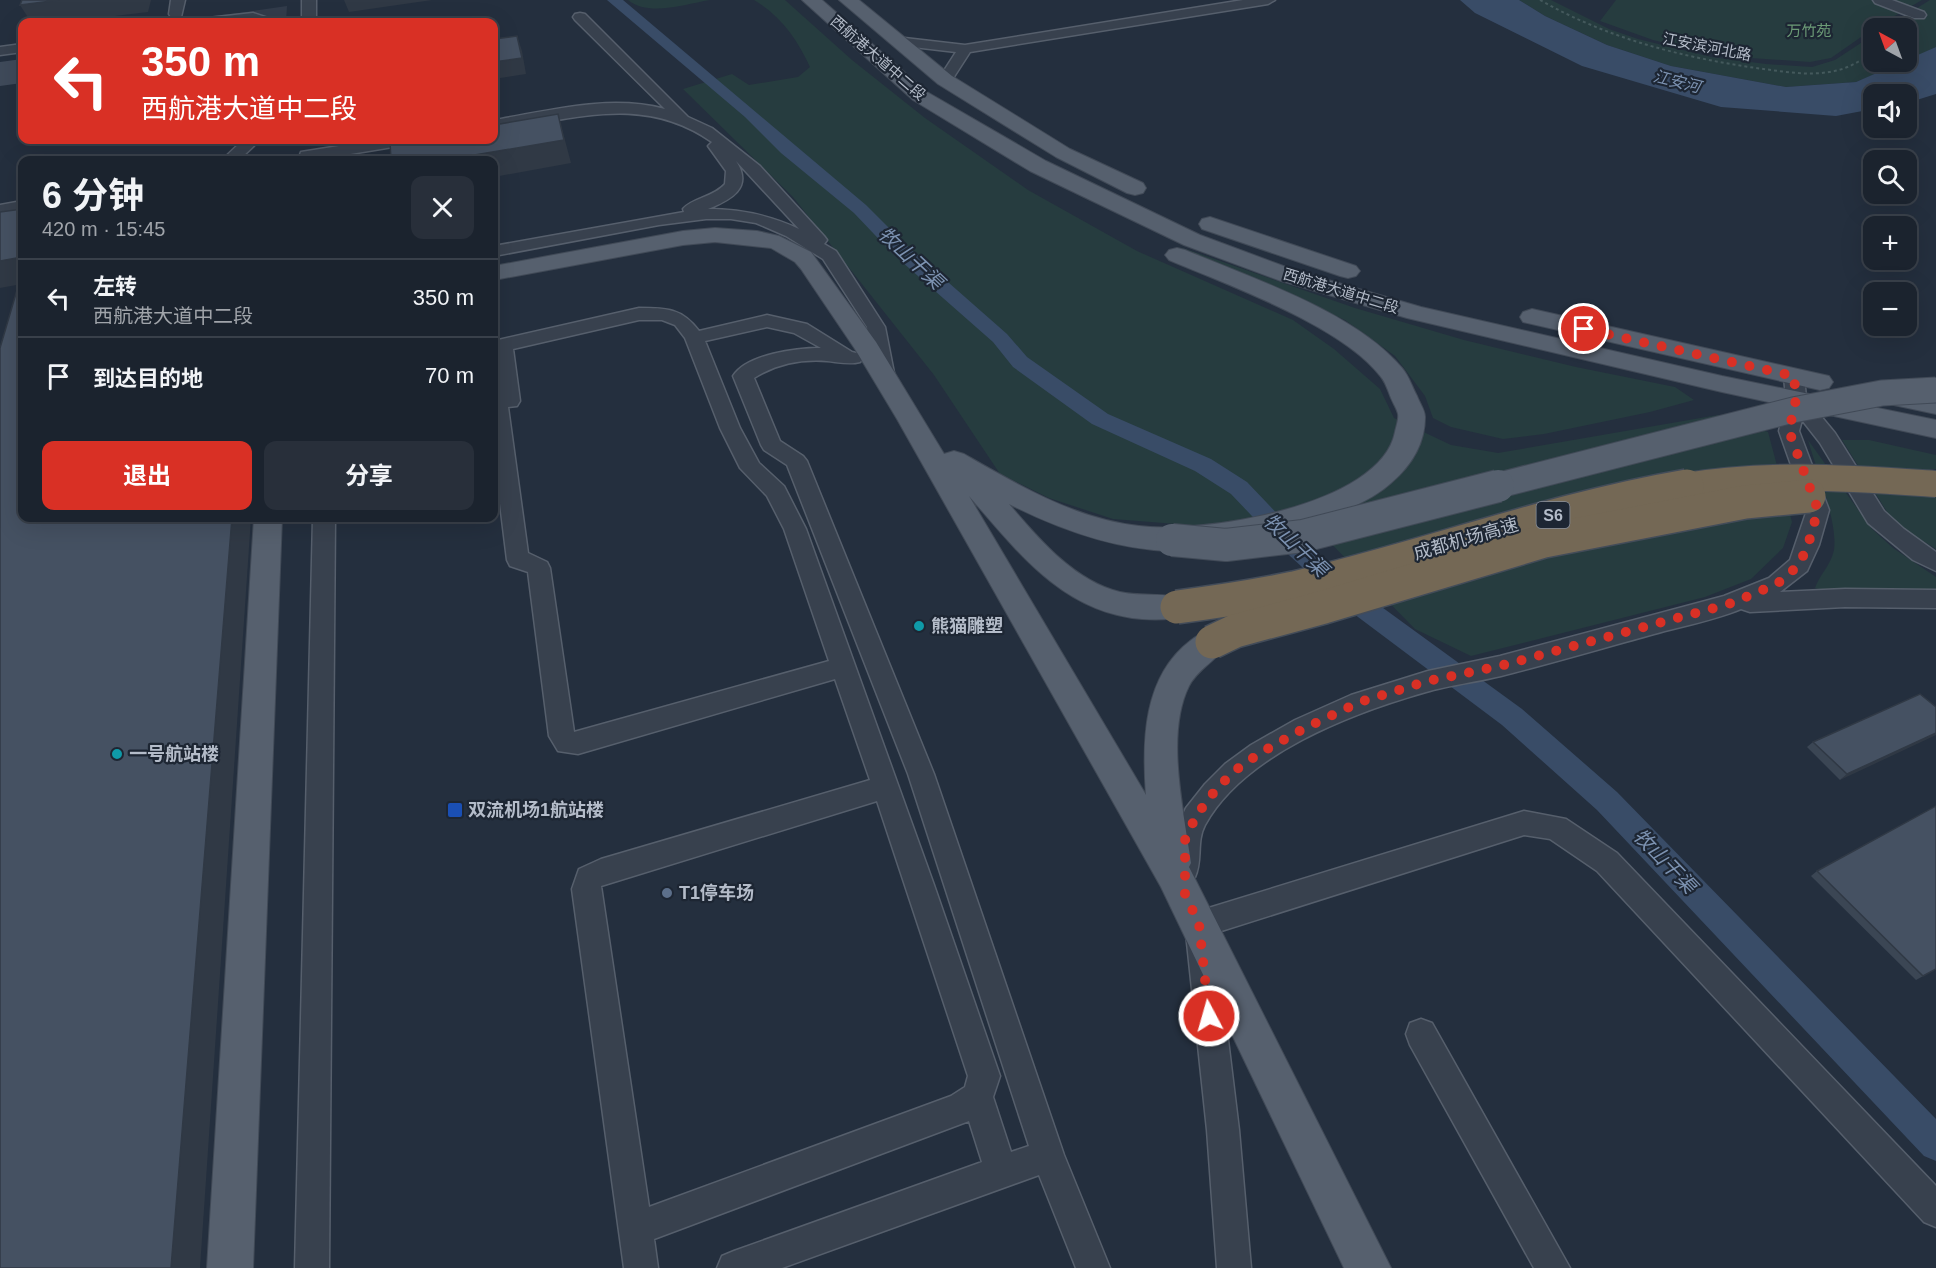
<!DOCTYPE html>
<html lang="zh">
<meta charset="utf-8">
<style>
:root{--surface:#1b232e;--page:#282f3a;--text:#f1f3f6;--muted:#a0a4aa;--line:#39404a;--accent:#d93025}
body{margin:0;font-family:Arial,"Noto Sans SC",sans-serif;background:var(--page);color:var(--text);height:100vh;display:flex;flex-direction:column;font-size:22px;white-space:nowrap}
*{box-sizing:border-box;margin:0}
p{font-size:20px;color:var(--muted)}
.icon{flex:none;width:33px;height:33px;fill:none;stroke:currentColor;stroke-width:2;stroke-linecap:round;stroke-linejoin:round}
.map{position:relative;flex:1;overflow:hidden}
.details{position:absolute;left:18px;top:156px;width:480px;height:366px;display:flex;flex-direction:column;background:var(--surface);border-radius:12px;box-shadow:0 6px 24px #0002,0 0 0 2px var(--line)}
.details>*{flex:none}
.top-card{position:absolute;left:18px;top:18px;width:480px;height:126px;border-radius:12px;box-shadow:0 6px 24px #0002,0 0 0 2px var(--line);background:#d93025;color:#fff;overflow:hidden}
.needle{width:39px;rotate:319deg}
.buttons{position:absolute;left:1863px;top:18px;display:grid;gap:12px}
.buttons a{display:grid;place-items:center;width:54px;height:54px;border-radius:12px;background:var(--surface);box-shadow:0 6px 24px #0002,0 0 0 2px var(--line);font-size:30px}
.pin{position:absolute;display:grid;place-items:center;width:51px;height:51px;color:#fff;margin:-26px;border:3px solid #fff;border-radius:50%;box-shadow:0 2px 6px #0007}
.me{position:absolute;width:66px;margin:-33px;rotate:354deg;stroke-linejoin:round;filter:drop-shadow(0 0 4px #0008)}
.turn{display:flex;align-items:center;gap:21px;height:126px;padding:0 24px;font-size:27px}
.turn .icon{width:78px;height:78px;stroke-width:2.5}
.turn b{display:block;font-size:42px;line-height:51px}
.round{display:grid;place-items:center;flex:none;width:63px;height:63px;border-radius:12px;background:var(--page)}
.headline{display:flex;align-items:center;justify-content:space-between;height:102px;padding:0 24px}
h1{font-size:36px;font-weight:700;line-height:45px}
.primary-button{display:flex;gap:12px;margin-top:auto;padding:12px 24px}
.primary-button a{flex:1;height:69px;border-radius:12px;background:var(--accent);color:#fff;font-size:24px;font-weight:700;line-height:69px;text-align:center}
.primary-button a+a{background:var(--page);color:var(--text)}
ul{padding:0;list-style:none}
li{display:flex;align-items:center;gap:18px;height:78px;padding:0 24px;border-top:2px solid var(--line)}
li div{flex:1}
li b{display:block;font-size:22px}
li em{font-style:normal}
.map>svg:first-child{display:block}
.airport{fill:#323c4b}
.green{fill:#263c3f}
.water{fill:#394c67}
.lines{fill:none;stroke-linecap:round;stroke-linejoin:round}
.canal{fill:#394c67;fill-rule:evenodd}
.taxiway{fill:#3f4a5a;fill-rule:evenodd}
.minor-casing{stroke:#565f6c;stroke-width:3}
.major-casing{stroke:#414a57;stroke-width:2}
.path{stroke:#44595c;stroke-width:2;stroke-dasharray:3 3;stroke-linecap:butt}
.minor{fill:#38414e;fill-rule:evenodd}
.major{fill:#56606e;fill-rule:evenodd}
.major-bridge-far1-casing{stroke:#414a57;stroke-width:27;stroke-linecap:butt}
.major-bridge-casing{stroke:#414a57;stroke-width:34;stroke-linecap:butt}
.highway-bridge-far1-casing{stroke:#434c59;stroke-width:28;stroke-linecap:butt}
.highway-bridge-casing{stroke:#434c59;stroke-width:36;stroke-linecap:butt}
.major-bridge-far1{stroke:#56606e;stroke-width:25}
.major-bridge{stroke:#56606e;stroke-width:32}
.highway-bridge-far1{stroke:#746855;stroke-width:26}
.highway-bridge{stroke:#746855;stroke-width:33}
.wall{fill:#3b4654}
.shaded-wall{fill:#303945}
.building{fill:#455162;stroke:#303945;stroke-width:1.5}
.route{stroke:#d93025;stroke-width:10;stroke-dasharray:0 18}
.culture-dot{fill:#0f9aa8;stroke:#1d2633;stroke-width:2}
.transit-dot{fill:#1a4fb4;stroke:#1d2633;stroke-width:2}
.service-dot{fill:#5c6f8a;stroke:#1d2633;stroke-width:2}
.labels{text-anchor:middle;stroke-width:4.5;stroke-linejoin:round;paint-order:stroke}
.far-park-label{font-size:15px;fill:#6b9a76;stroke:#1d2633}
.far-street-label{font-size:15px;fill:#b4bcc9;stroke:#1d2633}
.far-water-label{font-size:16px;font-style:italic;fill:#7c92b1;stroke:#1d2633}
.shield{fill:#1d2633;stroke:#878f9c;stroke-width:1.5}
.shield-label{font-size:16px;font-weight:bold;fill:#b4bcc9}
.street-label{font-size:18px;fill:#b4bcc9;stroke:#1d2633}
.poi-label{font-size:18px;font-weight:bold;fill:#b4bcc9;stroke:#1d2633;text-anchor:start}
.water-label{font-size:20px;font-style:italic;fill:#7c92b1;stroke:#1d2633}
</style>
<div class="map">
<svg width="1936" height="1268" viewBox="0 0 1936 1268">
<rect width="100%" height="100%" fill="#242f3e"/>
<!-- airport -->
<path class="airport" d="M 287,6 L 286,22 L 167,22 L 246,12 Z"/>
<!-- green -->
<g class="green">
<path d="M 628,0 L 710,0 C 685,4 649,17 628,0 Z"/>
<path d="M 754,0 L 785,0 L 852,60 L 925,118 L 1028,190 L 1137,251 L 1293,320 L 1334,349 L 1380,389 L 1394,418 L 1451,445 L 1498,453 L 1718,415 L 1768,432 L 1792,522 L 1783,548 L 1751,579 L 1705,597 L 1471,656 L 1415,629 L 1298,510 L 1214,527 L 1113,519 L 1049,498 L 1000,474 L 934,375 L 793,197 L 683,89 L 732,74 L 749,85 L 798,77 L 810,67 C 797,39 781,16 754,0 Z"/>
<path d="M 1519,0 L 1551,0 L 1609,29 L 1638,39 L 1711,57 L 1766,64 L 1812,67 L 1835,60 L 1873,35 L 1874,62 L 1904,62 L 1856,82 L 1786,87 L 1671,66 L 1607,45 L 1545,16 Z"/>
<path d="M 1616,0 L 1922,0 L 1874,28 L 1831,58 L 1810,62 L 1721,56 L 1653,40 L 1600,21 Z"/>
<path d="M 1930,0 L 1936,0 L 1936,47 L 1907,61 L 1906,28 L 1885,28 Z"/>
<path d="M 1177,246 L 1355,308 L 1464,340 L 1576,367 L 1675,387 L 1694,400 L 1650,412 L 1544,434 L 1503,439 L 1451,427 L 1433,418 L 1425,396 L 1395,356 L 1345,320 Z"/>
<path d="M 1808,440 L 1872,529 L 1893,548 L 1936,577 L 1936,590 L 1822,590 L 1815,588 C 1820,574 1831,565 1834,550 C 1838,522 1816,469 1808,440 Z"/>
<path d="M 1842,440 L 1869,440 L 1936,455 L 1936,469 L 1930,469 L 1936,496 L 1936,549 L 1894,523 Z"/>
</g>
<!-- water -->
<path class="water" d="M 1460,0 L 1519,0 L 1545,16 L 1607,45 L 1671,66 L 1786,87 L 1856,82 L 1936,47 L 1936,94 L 1907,103 L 1906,94 L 1874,94 L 1873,109 L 1836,116 L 1721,107 L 1582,66 L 1475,13 Z"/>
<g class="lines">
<!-- canal -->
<path class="canal" d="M 607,0 L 623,0 L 866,205 L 907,246 L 1007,334 L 1027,357 L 1108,414 L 1211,459 L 1247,482 L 1306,544 L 1368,597 L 1522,709 L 1617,792 L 1936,1119 L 1936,1161 L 1924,1156 L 1597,810 L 1502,725 L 1350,611 L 1290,556 L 1231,494 L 1195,471 L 1092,424 L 1013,367 L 993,342 L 893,254 L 854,213 L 781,153 L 745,117 Z"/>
<!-- taxiway -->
<path class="taxiway" d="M 22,59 L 22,83 L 0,86 L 0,62 Z"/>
<defs>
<g id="minor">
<path d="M 171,0 L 185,0 L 181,17 L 171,17 L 169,14 Z"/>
<rect x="302" y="0" width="14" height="22"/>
<path d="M 1243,0 L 1275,0 L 1268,4 L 970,52 L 950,83 L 945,84 L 938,80 L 956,52 L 896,45 L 889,41 L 896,37 L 965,45 Z"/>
<path d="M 1873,0 L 1892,0 L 1924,12 L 1926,15 L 1924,18 L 1914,18 L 1875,3 Z"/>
<path d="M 253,13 L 271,19 L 273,22 L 201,22 L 208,18 Z"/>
<path d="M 580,13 L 585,14 L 688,117 L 712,128 L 760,166 L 824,236 L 827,240 L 824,244 L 836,251 L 885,327 L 895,378 L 892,383 L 885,384 L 878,383 L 875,378 L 867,327 L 823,259 L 786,236 L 756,223 L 731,219 L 706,219 L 659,225 L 494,256 L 494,246 L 684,212 L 683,209 C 692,198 714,197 725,184 L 726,171 L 708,146 L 712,142 C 641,92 571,121 494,130 L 494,120 C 549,111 609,94 665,109 L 575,20 L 573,17 L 575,14 ZM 736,161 L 799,229 C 769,215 741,209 708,209 C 730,200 754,188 736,161 Z"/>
<path d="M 22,44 L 22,52 L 0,55 L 0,47 Z"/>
<path d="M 243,140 L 260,140 L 239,160 L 222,160 Z"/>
<path d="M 377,140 L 413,140 L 405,145 L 314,160 L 298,160 L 301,152 Z"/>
<path d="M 22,201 L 22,211 L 0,215 L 0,205 Z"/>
<path d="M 639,308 C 666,308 682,308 699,331 L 767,315 L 807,324 L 852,352 L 860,354 L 863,358 L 860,362 C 849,365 838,362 827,361 C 801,359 776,364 754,378 L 780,441 L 803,456 L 807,461 L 934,774 L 1064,1155 L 1110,1268 L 1076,1268 L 1039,1175 L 782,1268 L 717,1268 L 722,1256 L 734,1251 L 982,1162 L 969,1121 L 654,1239 L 658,1268 L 624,1268 L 572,889 L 579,869 L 601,859 L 870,780 L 835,679 L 578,754 L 558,751 L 549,736 L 528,572 L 510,566 L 507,560 L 494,455 L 494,374 L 497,374 L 494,341 ZM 639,320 L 662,320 L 675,325 L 685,338 L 720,428 L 740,468 L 767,496 L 784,529 L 829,661 L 574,732 L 550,568 L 547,562 L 528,553 L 508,407 L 517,406 L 520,401 L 513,349 ZM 767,327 L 794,333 L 821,348 C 797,348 747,354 733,376 L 761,445 L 764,450 L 787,465 L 908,774 L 1029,1146 L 1011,1152 L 993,1097 L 1000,1076 L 934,885 L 806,529 L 784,486 L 759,463 L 740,428 L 705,341 ZM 877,801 L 968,1076 L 965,1087 L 951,1096 L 649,1207 L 601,886 Z"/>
<path d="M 1794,370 L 1801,371 L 1804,376 L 1806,398 L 1835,433 L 1884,511 L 1904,529 L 1936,552 L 1936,571 L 1913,560 L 1868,523 L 1820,443 L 1802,420 L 1799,431 L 1829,510 L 1819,545 L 1807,571 L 1780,592 L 1845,589 L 1936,590 L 1936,608 L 1845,607 L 1750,612 L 1741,609 C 1714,620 1683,626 1654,634 C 1603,648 1552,663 1501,676 C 1476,682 1450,685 1426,692 C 1352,713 1244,754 1205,825 C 1196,842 1203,860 1195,877 L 1185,881 L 1175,877 L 1171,868 L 1171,840 L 1186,808 L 1205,784 L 1225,764 L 1251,745 L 1295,720 L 1351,695 L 1428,671 L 1500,656 L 1724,596 L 1769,578 L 1790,560 L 1807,510 L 1779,431 L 1786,399 L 1784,376 L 1787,371 Z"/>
<path d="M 313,518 L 335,518 L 329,1268 L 295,1268 Z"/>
<path d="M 1524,811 L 1566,819 L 1617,853 L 1936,1186 L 1936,1227 L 1924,1222 L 1597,871 L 1550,839 L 1524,835 L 1215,933 L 1239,1130 L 1251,1268 L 1217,1268 L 1207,1130 L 1185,924 L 1189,914 Z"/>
<path d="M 1421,1019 L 1432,1023 L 1570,1268 L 1534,1268 L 1410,1045 L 1406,1034 L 1410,1023 Z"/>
</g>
<g id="major">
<path d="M 802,0 L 822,0 L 927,92 L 1046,161 L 1200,235 L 1297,271 L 1421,307 L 1722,376 L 1936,420 L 1936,438 L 1722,392 L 1407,318 L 1281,281 L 1184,245 L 1030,171 L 913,100 Z"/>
<path d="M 839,0 L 859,0 L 952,76 L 1070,149 L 1143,183 L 1146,188 L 1143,193 L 1135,195 L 1127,193 L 1056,157 L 938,84 Z"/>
<path d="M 1210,217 L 1356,266 L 1360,271 L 1356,276 L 1348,278 L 1340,276 L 1202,229 L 1199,224 L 1202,219 Z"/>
<path d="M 715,228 L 757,231 L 779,236 L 811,252 L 876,342 L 944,454 L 954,451 L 964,454 C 1018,485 1075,519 1139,526 C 1201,534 1381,506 1395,432 C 1396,427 1399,419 1398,414 C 1397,409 1393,403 1391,398 C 1388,391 1386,383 1381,377 C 1343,326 1228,285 1169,260 L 1165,255 L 1169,250 L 1177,248 L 1185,250 C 1252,278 1355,312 1402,368 C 1409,376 1412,387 1417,396 C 1419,402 1425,410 1425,417 C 1425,444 1411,466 1391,483 C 1351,520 1223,553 1169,551 C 1113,549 1059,529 1009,504 C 1038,538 1074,581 1120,592 C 1142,597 1166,592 1188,599 L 1192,607 L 1188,615 C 1173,620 1158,620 1142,619 C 1063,613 1017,551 969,496 L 1146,795 C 1142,741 1143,677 1190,641 C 1202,632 1209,628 1223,633 L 1228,642 C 1219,660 1199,667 1189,686 C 1165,734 1184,812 1191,863 L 1189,867 L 1391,1268 L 1344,1268 L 1161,887 L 897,419 L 855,349 L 801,269 L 795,262 L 771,248 L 715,242 L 683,245 L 494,280 L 494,266 L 683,231 Z"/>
<path d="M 1532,309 L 1820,374 L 1829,376 L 1833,382 L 1829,388 L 1820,390 L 1523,322 L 1520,317 L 1523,312 Z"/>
<path d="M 1884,386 L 1936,396 L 1936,414 L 1875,401 L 1871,395 L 1875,389 Z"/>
<path d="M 254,518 L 282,518 L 253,1268 L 207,1268 Z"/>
</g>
</defs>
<!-- minor casing -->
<use href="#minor" class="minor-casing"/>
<!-- major casing -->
<use href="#major" class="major-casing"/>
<!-- path -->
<path class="path" d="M 1540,0 C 1607,38 1680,57 1756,68 C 1780,71 1805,76 1829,72 C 1846,70 1861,61 1874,51"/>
<!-- minor -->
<use href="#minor" class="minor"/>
<!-- major -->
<use href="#major" class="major"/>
<defs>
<path id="major-bridge-far1" d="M 1492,487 L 1793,410 L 1882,393 L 1936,390"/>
<path id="major-bridge" d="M 1172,540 L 1226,545 L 1303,536 L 1498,486"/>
<path id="highway-bridge-far1" d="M 1678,487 C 1769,472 1846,478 1936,484"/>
<g id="highway-bridge">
<path d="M 1177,607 C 1216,602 1255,596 1294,588 C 1426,557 1553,509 1687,486"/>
<path d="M 1212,642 L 1235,631 L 1324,607 L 1544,541 L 1745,502 L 1809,496"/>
</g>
</defs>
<!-- major-bridge-far1 casing -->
<use href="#major-bridge-far1" class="major-bridge-far1-casing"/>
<!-- major-bridge casing -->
<use href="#major-bridge" class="major-bridge-casing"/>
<!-- highway-bridge-far1 casing -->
<use href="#highway-bridge-far1" class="highway-bridge-far1-casing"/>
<!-- highway-bridge casing -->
<use href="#highway-bridge" class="highway-bridge-casing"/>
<!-- major-bridge-far1 -->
<use href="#major-bridge-far1" class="major-bridge-far1"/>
<!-- major-bridge -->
<use href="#major-bridge" class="major-bridge"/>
<!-- highway-bridge-far1 -->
<use href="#highway-bridge-far1" class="highway-bridge-far1"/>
<!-- highway-bridge -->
<use href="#highway-bridge" class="highway-bridge"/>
</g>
<!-- wall -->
<g class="wall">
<path d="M 1936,707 L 1840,780 L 1807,747 L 1813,742 Z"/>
<path d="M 1817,871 L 1936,969 L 1916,980 L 1811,876 Z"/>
</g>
<!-- shaded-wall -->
<g class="shaded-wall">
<path d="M 59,0 L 151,0 L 148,12 L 65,22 L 31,22 L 20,5 Z"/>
<path d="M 344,0 L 432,0 L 349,12 Z"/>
<path d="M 517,36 L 522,51 L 526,74 L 494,79 L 494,62 Z"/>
<path d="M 558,114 L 571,163 L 494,177 L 494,160 L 445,160 Z"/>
<path d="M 22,257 L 22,284 L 0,288 L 0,261 Z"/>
<path d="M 232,518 L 251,518 L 200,1268 L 171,1268 Z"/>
<path d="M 1936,733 L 1936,735 L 1840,780 L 1847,774 Z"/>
</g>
<!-- building -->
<g class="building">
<path d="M 22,0 L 59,0 L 20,5 Z"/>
<path d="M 517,36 L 522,58 L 494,62 L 494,39 Z"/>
<path d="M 558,114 L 564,140 L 445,160 L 391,160 L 390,142 L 404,140 L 494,140 L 494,125 Z"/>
<path d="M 22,209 L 22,257 L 0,261 L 0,212 Z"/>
<path d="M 22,273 L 22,518 L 232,518 L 171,1268 L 0,1268 L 0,348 Z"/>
<path d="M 1920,694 L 1936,707 L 1936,733 L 1847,774 L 1813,742 Z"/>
<path d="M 1936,806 L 1936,969 L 1923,976 L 1817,871 Z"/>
</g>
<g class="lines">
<!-- route -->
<path class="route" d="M 1209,1016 L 1199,924 L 1185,894 L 1185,840 L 1196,816 L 1214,792 L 1233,772 L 1260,753 L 1305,728 L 1360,702 L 1428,681 L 1500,666 L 1729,604 L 1777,584 L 1799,565 L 1808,545 L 1818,510 L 1789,431 L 1796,399 L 1794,376 L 1584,329"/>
</g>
<!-- markers -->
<g class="culture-dot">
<circle cx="919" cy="626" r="6"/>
<circle cx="117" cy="754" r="6"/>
</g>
<rect class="transit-dot" x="447" y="802" width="16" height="16" rx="3"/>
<circle class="service-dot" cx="667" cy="893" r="6"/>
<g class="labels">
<!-- far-park labels -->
<g class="far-park-label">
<text x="1809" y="36">万竹苑</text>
</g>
<!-- far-street labels -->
<g class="far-street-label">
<text transform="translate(1707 47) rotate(11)" y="5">江安滨河北路</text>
<text transform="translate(878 58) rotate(41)" y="5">西航港大道中二段</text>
<text transform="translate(1341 291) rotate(17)" y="5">西航港大道中二段</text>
</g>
<!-- far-water labels -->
<g class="far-water-label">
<text transform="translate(1677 81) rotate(14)" y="6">江安河</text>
</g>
<!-- shield labels -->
<rect class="shield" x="1536.5" y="502" width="33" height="26" rx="4.5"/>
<g class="shield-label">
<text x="1553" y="521">S6</text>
</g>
<!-- street labels -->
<g class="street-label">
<text transform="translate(1466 539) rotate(-16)" y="6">成都机场高速</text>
</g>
<!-- poi labels -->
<g class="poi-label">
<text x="931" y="632">熊猫雕塑</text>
<text x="129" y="760">一号航站楼</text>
<text x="468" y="816">双流机场1航站楼</text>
<text x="679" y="899">T1停车场</text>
</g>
<!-- water labels -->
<g class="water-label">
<text transform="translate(911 258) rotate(43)" y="7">牧山干渠</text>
<text transform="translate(1296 545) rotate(44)" y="7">牧山干渠</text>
<text transform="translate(1665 861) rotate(46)" y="7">牧山干渠</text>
</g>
</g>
</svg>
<div class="buttons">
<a><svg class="needle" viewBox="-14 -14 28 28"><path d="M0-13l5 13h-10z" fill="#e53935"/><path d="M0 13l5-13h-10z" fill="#a0a4aa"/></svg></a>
<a><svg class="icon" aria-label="sound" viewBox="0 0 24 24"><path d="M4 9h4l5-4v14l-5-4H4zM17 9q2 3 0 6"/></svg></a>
<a><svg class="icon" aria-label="search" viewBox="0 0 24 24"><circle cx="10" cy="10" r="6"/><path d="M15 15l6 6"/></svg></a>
<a>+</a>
<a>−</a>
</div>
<div class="pin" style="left:1584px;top:329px;background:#d93025"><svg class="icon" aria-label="arrive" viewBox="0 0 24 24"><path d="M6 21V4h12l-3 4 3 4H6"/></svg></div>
<svg class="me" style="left:1209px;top:1016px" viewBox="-20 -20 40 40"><circle r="17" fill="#d93025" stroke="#fff" stroke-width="3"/><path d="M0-11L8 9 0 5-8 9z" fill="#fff"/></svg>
<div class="top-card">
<div class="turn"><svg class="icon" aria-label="left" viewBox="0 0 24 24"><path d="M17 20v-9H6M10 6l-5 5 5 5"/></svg><div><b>350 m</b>西航港大道中二段</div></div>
</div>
<section class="details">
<div class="headline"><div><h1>6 分钟</h1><p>420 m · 15:45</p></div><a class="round"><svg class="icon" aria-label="close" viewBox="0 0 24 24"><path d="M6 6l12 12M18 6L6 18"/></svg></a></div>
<ul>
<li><svg class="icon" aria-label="left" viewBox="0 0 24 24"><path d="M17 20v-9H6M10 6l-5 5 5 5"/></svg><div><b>左转</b><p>西航港大道中二段</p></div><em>350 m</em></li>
<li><svg class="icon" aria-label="arrive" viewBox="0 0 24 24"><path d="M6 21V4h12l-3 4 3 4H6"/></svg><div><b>到达目的地</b></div><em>70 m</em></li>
</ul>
<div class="primary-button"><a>退出</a><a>分享</a></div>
</section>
</div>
